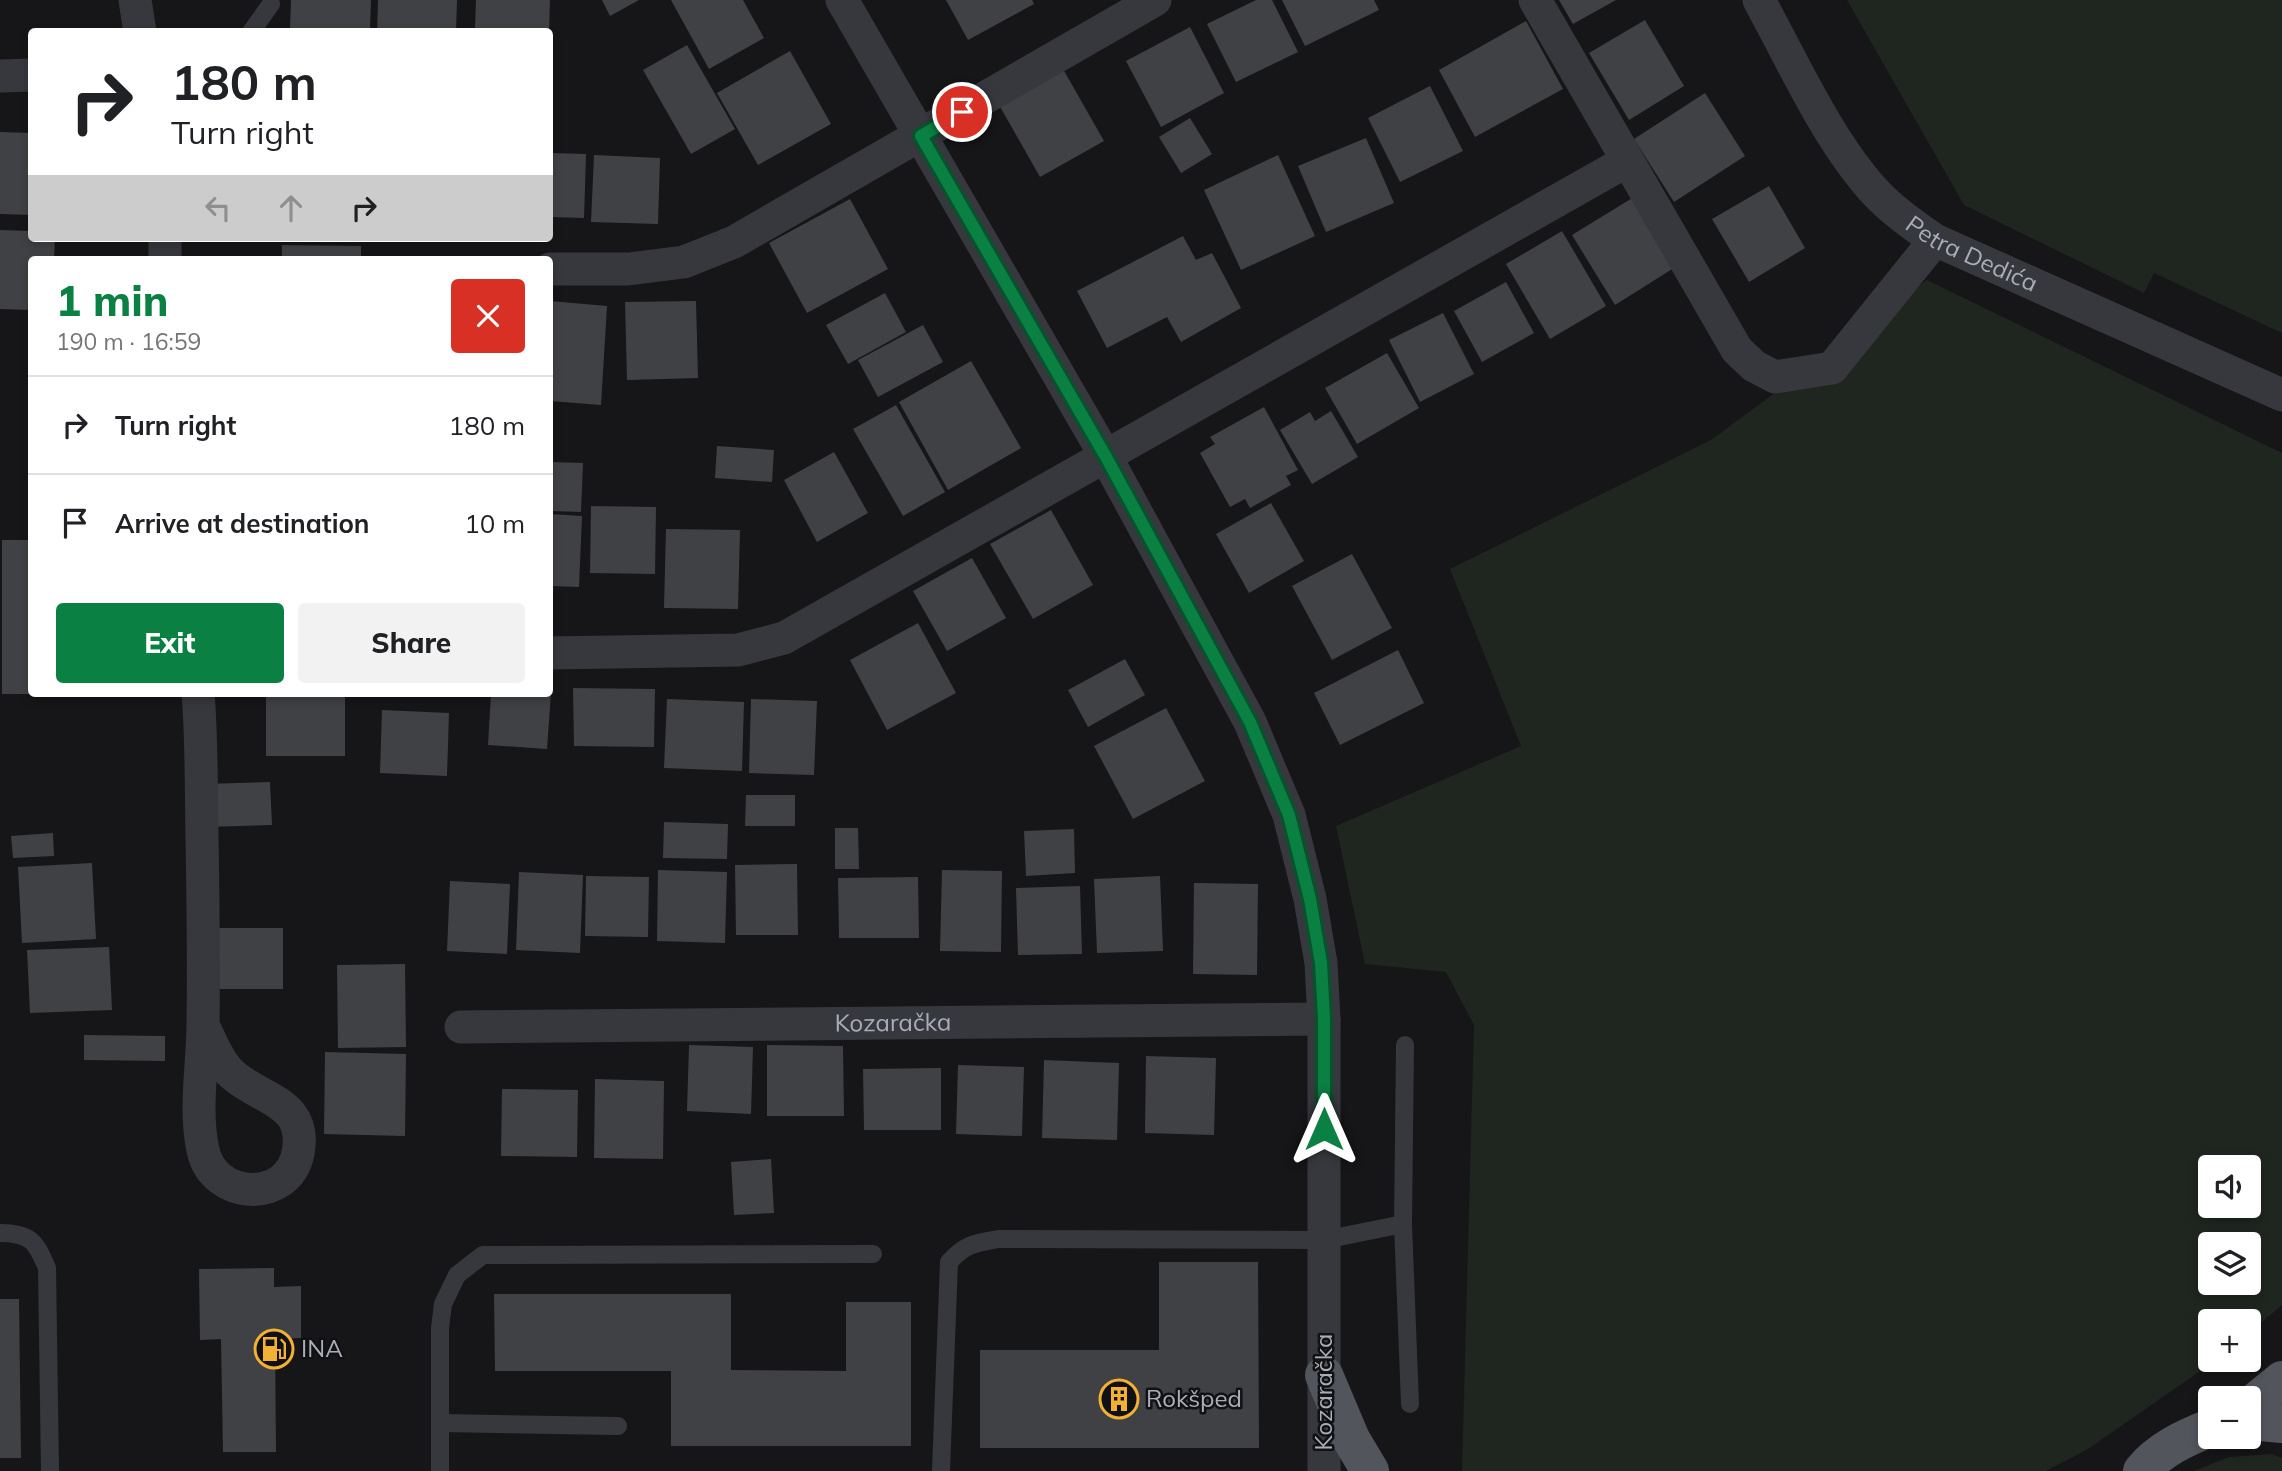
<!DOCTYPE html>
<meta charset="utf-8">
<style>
:root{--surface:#fff;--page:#f2f2f2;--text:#202124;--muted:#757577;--line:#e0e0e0;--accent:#0b8043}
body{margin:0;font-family:Mulish,sans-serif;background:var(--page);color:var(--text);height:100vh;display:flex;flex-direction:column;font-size:26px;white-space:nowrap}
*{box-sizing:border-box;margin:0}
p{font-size:23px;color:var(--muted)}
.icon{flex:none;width:38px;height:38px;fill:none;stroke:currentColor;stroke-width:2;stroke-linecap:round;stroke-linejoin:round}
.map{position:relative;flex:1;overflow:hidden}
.side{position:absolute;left:28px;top:256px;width:525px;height:441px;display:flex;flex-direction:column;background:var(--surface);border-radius:7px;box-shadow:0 4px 10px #0003}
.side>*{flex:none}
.banner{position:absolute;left:28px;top:28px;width:525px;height:214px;border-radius:7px;box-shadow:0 4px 10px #0003;background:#fff;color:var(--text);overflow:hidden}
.fabs{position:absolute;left:2198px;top:1155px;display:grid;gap:14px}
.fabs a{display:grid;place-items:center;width:63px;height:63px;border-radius:7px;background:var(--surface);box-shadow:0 4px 10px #0003;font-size:35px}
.pin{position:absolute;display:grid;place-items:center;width:60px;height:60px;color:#fff;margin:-30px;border:4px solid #fff;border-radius:50%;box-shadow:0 2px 7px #0007}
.me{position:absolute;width:77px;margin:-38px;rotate:0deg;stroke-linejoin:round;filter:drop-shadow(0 0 5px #0008)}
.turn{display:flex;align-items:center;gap:24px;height:147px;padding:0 28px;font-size:32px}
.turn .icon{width:91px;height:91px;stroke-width:2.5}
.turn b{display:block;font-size:49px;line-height:60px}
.lanes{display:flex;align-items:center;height:66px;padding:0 28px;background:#0003;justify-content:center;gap:35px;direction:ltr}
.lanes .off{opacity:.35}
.round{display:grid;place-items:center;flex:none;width:74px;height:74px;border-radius:7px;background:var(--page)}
.summary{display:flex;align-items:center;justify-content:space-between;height:119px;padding:0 28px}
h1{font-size:42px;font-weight:800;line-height:52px;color:var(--accent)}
.primary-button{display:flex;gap:14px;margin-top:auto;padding:14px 28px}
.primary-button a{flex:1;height:80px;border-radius:7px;background:var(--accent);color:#fff;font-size:28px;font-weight:800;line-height:80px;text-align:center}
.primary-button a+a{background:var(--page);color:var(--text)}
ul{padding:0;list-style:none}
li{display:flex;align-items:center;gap:21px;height:98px;padding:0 28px;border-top:2px solid var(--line)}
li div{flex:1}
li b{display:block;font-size:26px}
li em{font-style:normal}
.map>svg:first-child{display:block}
.green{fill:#1e261f;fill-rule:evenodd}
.building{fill:#404145}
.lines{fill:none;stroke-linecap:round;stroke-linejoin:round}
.service{stroke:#37383d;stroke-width:18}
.minor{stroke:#37383d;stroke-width:33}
.primary{stroke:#53555c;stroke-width:38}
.route-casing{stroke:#07532c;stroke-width:18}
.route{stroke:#0b8043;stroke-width:12}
.labels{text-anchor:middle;stroke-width:5;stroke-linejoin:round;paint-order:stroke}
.street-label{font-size:24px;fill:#a8adb8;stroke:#111113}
.poi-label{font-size:24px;fill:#a8adb8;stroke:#111113;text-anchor:start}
</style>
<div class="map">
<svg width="2282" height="1471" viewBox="0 0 2282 1471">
<rect width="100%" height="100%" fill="#161618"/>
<!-- green -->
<g class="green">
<path d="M 1847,0 L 2282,0 L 2282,333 L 2154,273 L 2144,293 L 1964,205 Z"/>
<path d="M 1927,280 L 2282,453 L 2282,1305 L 2249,1333 L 2249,1321 L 2210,1321 L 2210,1360 L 2216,1360 L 2088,1449 L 2046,1471 L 1462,1471 L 1474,1025 L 1446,972 L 1365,964 L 1336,826 L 1521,746 L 1450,569 L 1711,440 ZM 2210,1167 L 2249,1167 L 2249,1206 L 2210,1206 ZM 2210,1244 L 2249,1244 L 2249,1283 L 2210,1283 Z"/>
<path d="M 2271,1454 L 2282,1458 L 2282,1471 L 2194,1471 L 2229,1457 Z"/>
</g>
<!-- building -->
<g class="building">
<path d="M 291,0 L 371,0 L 370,31 L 290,29 Z"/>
<path d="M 378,0 L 457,0 L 456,32 L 377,32 Z"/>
<path d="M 476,0 L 550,0 L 549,31 L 475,28 Z"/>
<path d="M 602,0 L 639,0 L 610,16 Z"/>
<path d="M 671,0 L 743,0 L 764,38 L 709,69 Z"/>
<path d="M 946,0 L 1032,0 L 1034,4 L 968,40 Z"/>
<path d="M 1256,0 L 1272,0 L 1298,52 L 1236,82 L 1207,24 Z"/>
<path d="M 1282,0 L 1374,0 L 1379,10 L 1305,46 Z"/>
<path d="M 1559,0 L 1616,0 L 1573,24 Z"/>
<path d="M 1645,20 L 1684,86 L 1629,120 L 1589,53 Z"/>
<path d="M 1526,21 L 1563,89 L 1475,137 L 1439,70 Z"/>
<path d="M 1190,27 L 1224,93 L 1161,127 L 1126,61 Z"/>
<path d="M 687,45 L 735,129 L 691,154 L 643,70 Z"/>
<path d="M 790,51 L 831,124 L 758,165 L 717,93 Z"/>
<path d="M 1063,69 L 1104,141 L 1040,177 L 999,105 Z"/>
<path d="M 1430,86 L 1463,151 L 1400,182 L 1368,118 Z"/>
<path d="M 1705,93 L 1745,156 L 1674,202 L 1634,139 Z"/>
<path d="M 1190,118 L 1212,154 L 1181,173 L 1159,137 Z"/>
<path d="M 0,132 L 32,133 L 32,215 L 0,214 Z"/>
<path d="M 1366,138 L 1394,203 L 1326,232 L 1298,166 Z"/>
<path d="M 550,153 L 586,154 L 584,218 L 550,217 Z"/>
<path d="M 594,155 L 660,158 L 658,224 L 591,222 Z"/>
<path d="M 1278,155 L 1315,236 L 1241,270 L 1204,190 Z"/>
<path d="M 1769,186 L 1805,248 L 1749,282 L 1712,219 Z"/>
<path d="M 1634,197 L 1677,266 L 1615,305 L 1572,235 Z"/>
<path d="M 850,199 L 888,269 L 807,313 L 769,243 Z"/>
<path d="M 0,230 L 32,231 L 32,238 L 55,238 L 54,259 L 32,259 L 32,310 L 0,309 Z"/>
<path d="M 1562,231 L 1606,306 L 1550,339 L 1506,264 Z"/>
<path d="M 1183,236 L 1196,260 L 1212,253 L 1241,308 L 1181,342 L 1167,317 L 1107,348 L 1077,291 Z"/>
<path d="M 282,245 L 361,246 L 361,259 L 282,259 Z"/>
<path d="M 1506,282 L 1534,333 L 1482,362 L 1454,311 Z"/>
<path d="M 885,293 L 906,332 L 848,364 L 826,325 Z"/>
<path d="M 550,301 L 607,306 L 601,405 L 550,401 Z"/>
<path d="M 696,301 L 698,378 L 627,380 L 625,302 Z"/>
<path d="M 1443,313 L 1474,374 L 1420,402 L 1389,340 Z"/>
<path d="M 923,325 L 943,362 L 878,397 L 858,360 Z"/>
<path d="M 1387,353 L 1419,408 L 1357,444 L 1325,388 Z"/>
<path d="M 971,361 L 1021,448 L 948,490 L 899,402 Z"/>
<path d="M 896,405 L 945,492 L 903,516 L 853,429 Z"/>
<path d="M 1264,407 L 1298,470 L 1286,476 L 1291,485 L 1250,508 L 1245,499 L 1230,507 L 1200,453 L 1215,444 L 1210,437 Z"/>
<path d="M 1331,411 L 1358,457 L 1312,484 L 1280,430 L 1310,412 L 1315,421 Z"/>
<path d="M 717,446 L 774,450 L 772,482 L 715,478 Z"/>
<path d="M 834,452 L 868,513 L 817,542 L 784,480 Z"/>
<path d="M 550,462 L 583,463 L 581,512 L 550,511 Z"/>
<path d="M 1271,503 L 1304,561 L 1249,593 L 1216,534 Z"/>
<path d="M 591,506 L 656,507 L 655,574 L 590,573 Z"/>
<path d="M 1051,510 L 1093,585 L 1033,619 L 990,544 Z"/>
<path d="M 550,514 L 582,516 L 579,587 L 550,586 Z"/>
<path d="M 666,529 L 740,530 L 738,609 L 664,608 Z"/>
<rect x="2" y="540" width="30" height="154"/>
<path d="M 1352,554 L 1392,628 L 1332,660 L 1292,586 Z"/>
<path d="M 972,558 L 1006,618 L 947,651 L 913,591 Z"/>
<path d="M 918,623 L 956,693 L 887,730 L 850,660 Z"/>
<path d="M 1398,650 L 1424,703 L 1340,745 L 1314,693 Z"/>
<path d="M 1125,659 L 1145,695 L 1088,727 L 1068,690 Z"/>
<path d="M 573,688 L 655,689 L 654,747 L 574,746 Z"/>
<rect x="266" y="693" width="79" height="63"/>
<path d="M 491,693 L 551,693 L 547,749 L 488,745 Z"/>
<path d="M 667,699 L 744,702 L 742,771 L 664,768 Z"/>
<path d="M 751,699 L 817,701 L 814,775 L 749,773 Z"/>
<path d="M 1166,708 L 1205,781 L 1133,819 L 1094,746 Z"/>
<path d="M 382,710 L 449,713 L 447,776 L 380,773 Z"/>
<path d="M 270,782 L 272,825 L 206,827 L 204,784 Z"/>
<path d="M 746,795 L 795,795 L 795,826 L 745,826 Z"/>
<path d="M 664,822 L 728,824 L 727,859 L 663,858 Z"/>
<path d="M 835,828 L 858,828 L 859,869 L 835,869 Z"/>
<path d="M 1074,829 L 1075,873 L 1026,876 L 1024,831 Z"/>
<path d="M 53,833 L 54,856 L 13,858 L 11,836 Z"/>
<path d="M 92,863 L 96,939 L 22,943 L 18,867 Z"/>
<path d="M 797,864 L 798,935 L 736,935 L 735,865 Z"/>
<path d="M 658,870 L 727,872 L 725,943 L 657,941 Z"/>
<path d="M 942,870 L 1002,871 L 1001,952 L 940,951 Z"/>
<path d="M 519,872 L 583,875 L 580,953 L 516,950 Z"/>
<path d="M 586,876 L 649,877 L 648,937 L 585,936 Z"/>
<path d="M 1160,876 L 1163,951 L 1097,953 L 1094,879 Z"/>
<path d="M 918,877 L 919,938 L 839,938 L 838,878 Z"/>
<path d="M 450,881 L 510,884 L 507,954 L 447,951 Z"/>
<path d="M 1194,883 L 1258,884 L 1257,975 L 1193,974 Z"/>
<path d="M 1080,886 L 1082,954 L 1018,955 L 1016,888 Z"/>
<path d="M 218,928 L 283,928 L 283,989 L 217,989 Z"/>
<path d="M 109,947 L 112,1010 L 30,1013 L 27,950 Z"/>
<path d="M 405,964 L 406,1047 L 338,1048 L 337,965 Z"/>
<path d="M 84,1035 L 165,1036 L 165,1061 L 84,1060 Z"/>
<path d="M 689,1045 L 753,1047 L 751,1114 L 687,1111 Z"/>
<path d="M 767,1045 L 843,1046 L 844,1116 L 767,1116 Z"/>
<path d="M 325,1052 L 406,1054 L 405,1136 L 324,1134 Z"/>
<path d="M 1146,1056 L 1216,1058 L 1214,1135 L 1145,1133 Z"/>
<path d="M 1044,1060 L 1119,1063 L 1117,1140 L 1042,1138 Z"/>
<path d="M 958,1065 L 1024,1067 L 1022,1136 L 956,1134 Z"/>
<path d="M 941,1068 L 941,1130 L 864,1130 L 863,1069 Z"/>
<path d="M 595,1079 L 664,1081 L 663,1159 L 594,1158 Z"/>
<path d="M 502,1089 L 578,1090 L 577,1157 L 501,1156 Z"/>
<path d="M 771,1159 L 774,1213 L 734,1215 L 731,1162 Z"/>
<path d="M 1159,1262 L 1258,1262 L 1259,1448 L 980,1448 L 980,1350 L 1159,1350 Z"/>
<path d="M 274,1268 L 274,1287 L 301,1286 L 301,1338 L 275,1339 L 276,1452 L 223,1452 L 221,1339 L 200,1340 L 199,1269 Z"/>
<path d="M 494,1294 L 731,1294 L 731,1370 L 846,1371 L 846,1302 L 911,1302 L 911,1446 L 671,1446 L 671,1371 L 495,1371 Z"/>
<path d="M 0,1299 L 19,1299 L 21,1458 L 0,1458 Z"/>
</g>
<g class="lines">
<!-- service -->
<g class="service">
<path d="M 251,32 L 271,4"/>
<path d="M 1403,1224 L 1410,1404"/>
<path d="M 0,1233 C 31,1233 36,1242 47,1268 L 50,1471"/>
<path d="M 440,1423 L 618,1426"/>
<path d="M 440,1471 L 440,1328 L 443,1304 L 457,1275 L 483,1255 L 873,1254"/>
<path d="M 941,1471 L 949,1262 C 965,1244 975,1243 998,1239 L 1324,1240 L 1403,1224 L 1405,1045"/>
</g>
<!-- minor -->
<g class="minor">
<path d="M 135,0 L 140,32"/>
<path d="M 842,0 L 1106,457 L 1250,722 L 1289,815 L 1310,899 L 1321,963 L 1324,1019 L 1324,1471"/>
<path d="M 1535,0 L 1737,350 L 1754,366 L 1775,377 L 1832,368 L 1935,240"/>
<path id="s1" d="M 1759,0 C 1793,62 1828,141 1876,193 C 1894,212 1914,226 1935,240 L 2282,395"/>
<path d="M 0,76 L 32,75"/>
<path d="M 165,259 L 165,238"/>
<path d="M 550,269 L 628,269 L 684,262 L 734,242 L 1155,0"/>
<path d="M 550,653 L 738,650 L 784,638 L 1627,161"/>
<path d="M 198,693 C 202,741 201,789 202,837 C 203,898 204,961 203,1023 C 203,1064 194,1109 203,1150 C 213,1200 288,1204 298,1153 C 308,1102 261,1100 233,1075 C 219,1063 211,1041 203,1025"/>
<path id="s2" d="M 461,1027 L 1324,1019"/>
</g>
<!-- primary -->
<g class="primary">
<path d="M 1324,1375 L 1351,1439 L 1370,1471"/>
<path d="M 2249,1407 L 2282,1380"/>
<path d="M 2249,1421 L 2282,1424"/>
<path d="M 2142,1471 C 2160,1449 2185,1438 2210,1428"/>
</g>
</g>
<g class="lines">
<defs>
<path id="route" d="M 962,112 L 921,136 L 1106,457 L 1250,722 L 1289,815 L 1310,899 L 1321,963 L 1324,1019 L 1324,1129"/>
</defs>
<!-- route casing -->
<use href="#route" class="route-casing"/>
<!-- route -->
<use href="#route" class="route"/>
</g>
<!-- icons -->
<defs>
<symbol id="fuel-ring" viewBox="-11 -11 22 22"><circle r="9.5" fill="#111113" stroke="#f2b134" stroke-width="1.5"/><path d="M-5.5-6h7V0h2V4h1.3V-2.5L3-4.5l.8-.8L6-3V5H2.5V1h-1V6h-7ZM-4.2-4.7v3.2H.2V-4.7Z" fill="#f2b134"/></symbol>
<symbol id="building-ring" viewBox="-11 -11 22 22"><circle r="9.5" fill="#111113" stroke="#f2b134" stroke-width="1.5"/><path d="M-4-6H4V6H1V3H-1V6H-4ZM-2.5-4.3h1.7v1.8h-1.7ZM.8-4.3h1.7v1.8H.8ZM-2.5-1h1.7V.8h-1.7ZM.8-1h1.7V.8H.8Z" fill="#f2b134"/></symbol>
</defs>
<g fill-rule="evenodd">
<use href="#fuel-ring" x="252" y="1327" width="44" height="44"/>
<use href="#building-ring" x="1097" y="1377" width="44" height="44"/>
</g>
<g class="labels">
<!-- street labels -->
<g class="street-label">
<text dy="8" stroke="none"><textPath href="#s1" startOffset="341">Petra Dedića</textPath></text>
<text dy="8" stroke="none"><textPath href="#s2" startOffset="432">Kozaračka</textPath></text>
<text transform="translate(1324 1392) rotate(-90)" y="8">Kozaračka</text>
</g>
<!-- poi labels -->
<g class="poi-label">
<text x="301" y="1357">INA</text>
<text x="1146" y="1407">Rokšped</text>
</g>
</g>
</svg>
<div class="fabs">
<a><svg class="icon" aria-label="sound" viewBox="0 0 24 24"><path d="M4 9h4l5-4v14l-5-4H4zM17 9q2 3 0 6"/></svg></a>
<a><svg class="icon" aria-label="layers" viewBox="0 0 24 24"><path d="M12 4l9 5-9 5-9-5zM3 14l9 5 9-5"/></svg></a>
<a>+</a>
<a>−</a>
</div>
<div class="pin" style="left:962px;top:112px;background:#d93025"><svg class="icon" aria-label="arrive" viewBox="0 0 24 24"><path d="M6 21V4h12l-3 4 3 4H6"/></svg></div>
<svg class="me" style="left:1324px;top:1129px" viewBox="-20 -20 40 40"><path d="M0-17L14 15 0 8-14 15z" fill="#0b8043" stroke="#fff" stroke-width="4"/></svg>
<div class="banner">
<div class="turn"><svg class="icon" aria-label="right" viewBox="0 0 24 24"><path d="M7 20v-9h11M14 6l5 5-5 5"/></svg><div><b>180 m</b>Turn right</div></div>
<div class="lanes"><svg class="icon off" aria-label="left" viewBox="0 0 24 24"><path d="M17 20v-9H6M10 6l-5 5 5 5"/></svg><svg class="icon off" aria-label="ahead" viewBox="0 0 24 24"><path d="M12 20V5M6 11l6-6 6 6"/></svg><svg class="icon" aria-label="right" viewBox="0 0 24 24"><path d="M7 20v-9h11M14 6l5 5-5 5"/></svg></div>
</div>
<section class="side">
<div class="summary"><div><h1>1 min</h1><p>190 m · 16:59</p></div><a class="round" style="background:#d93025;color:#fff"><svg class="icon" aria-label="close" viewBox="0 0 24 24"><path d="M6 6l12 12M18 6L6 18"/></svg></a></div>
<ul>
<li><svg class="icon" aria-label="right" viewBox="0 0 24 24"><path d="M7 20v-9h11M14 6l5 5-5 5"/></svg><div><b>Turn right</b></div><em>180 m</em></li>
<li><svg class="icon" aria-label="arrive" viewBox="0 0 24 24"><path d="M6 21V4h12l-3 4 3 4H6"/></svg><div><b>Arrive at destination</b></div><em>10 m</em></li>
</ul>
<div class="primary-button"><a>Exit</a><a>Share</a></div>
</section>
</div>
